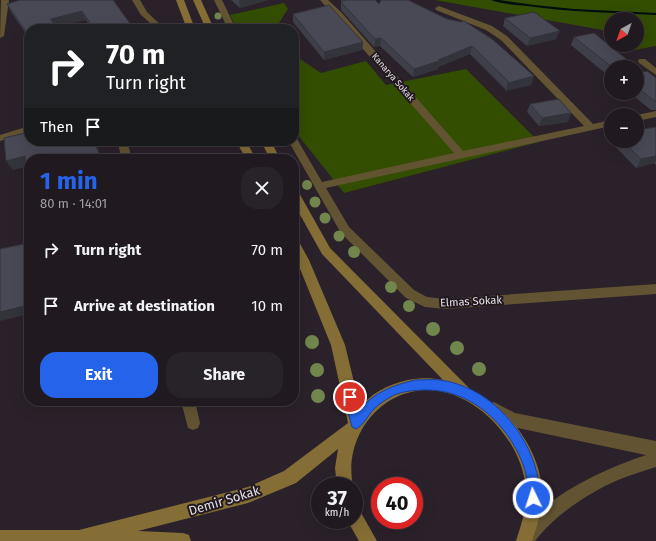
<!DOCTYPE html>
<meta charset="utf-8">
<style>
:root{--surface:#201920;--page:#282229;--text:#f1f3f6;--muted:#a2a0a5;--line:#3d383e;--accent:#2563eb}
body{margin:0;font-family:"Fira Sans",sans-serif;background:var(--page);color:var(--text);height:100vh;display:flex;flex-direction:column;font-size:15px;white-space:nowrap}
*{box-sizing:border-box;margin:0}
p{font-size:13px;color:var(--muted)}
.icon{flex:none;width:22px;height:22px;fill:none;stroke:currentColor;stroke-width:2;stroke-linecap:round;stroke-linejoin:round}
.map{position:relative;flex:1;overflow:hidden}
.details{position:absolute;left:24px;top:154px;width:275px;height:252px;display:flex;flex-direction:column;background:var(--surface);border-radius:16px;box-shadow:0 4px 16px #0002,0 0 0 1px var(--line)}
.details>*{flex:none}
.top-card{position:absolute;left:24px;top:24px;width:275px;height:122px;border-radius:16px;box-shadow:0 4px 16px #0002,0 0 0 1px var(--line);background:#202124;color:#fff;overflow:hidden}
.needle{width:26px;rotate:220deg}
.controls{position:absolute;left:604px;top:12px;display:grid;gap:8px}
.controls a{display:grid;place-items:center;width:40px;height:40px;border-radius:50%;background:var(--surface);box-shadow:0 4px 16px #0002,0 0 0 1px var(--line);font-size:20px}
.speed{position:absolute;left:311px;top:477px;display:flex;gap:8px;font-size:20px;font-weight:700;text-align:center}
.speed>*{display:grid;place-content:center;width:52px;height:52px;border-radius:50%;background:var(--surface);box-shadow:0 4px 16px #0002,0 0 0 1px var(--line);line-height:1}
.speed small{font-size:10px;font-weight:400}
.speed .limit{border:6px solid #d22;background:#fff;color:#111}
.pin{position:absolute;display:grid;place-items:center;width:34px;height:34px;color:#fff;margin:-17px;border:2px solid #fff;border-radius:50%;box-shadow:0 1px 4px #0007}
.me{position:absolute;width:44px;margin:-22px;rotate:356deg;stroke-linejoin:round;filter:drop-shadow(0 0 3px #0008)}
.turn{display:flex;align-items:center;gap:14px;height:84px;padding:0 16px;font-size:18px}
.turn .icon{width:52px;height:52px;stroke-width:2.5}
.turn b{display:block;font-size:28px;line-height:34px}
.then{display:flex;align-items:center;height:38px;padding:0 16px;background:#0003;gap:8px;font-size:15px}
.round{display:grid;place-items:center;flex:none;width:42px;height:42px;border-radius:16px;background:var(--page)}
.headline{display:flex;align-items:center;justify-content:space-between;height:68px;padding:0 16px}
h1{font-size:24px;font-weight:700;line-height:30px;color:var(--accent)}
.action{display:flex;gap:8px;margin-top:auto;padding:8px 16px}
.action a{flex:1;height:46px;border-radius:16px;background:var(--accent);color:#fff;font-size:16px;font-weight:700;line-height:46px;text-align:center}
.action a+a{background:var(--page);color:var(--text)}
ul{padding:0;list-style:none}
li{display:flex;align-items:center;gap:12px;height:56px;padding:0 16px}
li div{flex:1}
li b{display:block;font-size:15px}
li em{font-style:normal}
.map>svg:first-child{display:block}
.green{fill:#334d01}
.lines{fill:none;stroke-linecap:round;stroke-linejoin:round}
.stream{fill:#010e10;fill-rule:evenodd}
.street{fill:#625432;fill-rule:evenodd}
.secondary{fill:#856e35;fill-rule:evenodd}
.tree{fill:#71864d}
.wall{fill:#3f3f4a}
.shaded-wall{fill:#33333c}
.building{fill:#494956;stroke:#33333c}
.route{fill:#2563eb;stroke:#184099}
.labels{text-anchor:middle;stroke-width:4;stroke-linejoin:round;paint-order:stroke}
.far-street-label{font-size:9px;fill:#e5dfe4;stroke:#211820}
.street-label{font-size:11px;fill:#e5dfe4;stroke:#211820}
.near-street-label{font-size:13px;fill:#e5dfe4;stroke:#211820}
</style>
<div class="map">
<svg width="656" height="541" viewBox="0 0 656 541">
<rect width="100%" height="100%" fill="#2b212a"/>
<!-- green -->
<g class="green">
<path d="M 435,0 L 656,0 L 656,46 L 634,50 L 627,45 L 637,45 L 637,19 L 611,19 L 611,33 L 608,31 Z"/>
<path d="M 284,3 L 288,9 L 275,29 L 237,29 L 230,15 Z"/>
<path d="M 294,55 L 321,73 L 366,61 L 386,85 L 466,69 L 539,142 L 344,193 L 294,130 Z"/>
</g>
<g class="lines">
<!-- stream -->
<path class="stream" d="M 491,0 L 499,0 L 534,5 L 574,9 L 656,13 L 656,15 C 613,13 570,12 527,6 C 516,5 501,4 491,0 Z"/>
<!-- street -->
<g class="street">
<path d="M 1,0 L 9,0 L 4,36 L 0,38 Z"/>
<path d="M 132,0 L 140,0 L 147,12 L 165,29 L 157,29 L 141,15 Z"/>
<path d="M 214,0 L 222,0 L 236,29 L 228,29 Z"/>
<path d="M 320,0 L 328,0 L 341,12 L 463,151 L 584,126 L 501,40 L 486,30 L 436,10 L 435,8 L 439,6 L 492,26 L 507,36 L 593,124 L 611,120 L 611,126 L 326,188 L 349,227 L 414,290 L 427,297 L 445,299 L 656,284 L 656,294 L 445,309 L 425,307 L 406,298 L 341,233 L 289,142 L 288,143 L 268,148 L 263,145 L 265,143 L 271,141 L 294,141 L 294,138 L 297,139 L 322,182 L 454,153 Z"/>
<path d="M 639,59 L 645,59 L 656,68 L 656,75 L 639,63 L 638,61 Z"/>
<path d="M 656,111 L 656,117 L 637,121 L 637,115 Z"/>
<path d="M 29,126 L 29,132 L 0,141 L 0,135 Z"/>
<path d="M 117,141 L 127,141 L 132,159 L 122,159 Z"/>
<path d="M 181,401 L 195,401 L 200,423 L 198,428 L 193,430 L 188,428 Z"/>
<path d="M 494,402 L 515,413 L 656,441 L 656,467 C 643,471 630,475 618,480 C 588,493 555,515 535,541 L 517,541 C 534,500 606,468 646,455 L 513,427 L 489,414 L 487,409 L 489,404 Z"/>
</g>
<!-- secondary -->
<g class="secondary">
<path d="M 176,0 L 184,0 L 195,29 L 187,29 Z"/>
<path d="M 193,0 L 201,0 L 214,29 L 206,29 Z"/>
<path d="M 236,141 L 246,141 L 256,159 L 246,159 Z"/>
<path d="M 261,141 L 271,141 L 280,159 L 270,159 Z"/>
<path d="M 294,190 L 298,191 L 330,248 L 470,389 C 508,407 543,452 542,496 C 542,511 537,526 532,541 L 516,541 C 521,525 527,508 526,491 C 524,444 479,393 431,390 C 380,388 343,437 353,486 L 337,486 L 335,468 L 338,449 L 296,483 L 248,503 L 138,531 L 183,533 L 189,535 L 191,541 L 0,541 L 0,530 L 79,530 L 248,487 L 284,471 L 348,423 L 331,345 L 294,254 L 294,239 L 298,240 L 309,260 L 345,345 L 360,407 C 380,384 414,374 443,380 L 322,254 L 294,204 Z"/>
<path d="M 354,509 L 360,511 L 377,541 L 359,541 L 347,520 L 354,520 Z"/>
</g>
</g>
<!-- trees -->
<g class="tree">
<circle cx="218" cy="16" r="3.5"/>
<circle cx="307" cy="185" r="5"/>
<circle cx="315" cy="202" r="5.5"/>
<circle cx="325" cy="218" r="5.5"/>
<circle cx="339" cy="236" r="5.5"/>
<circle cx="354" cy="252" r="6"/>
<circle cx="391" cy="287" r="6"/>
<circle cx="409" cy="306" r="6"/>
<circle cx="433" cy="329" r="7"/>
<circle cx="312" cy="342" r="7"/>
<circle cx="457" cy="348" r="7"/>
<circle cx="479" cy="369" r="7"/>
<circle cx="317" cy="370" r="7"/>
<circle cx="318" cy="396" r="7"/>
</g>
<!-- wall -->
<g class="wall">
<path d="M 113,0 L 134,29 L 92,29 L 86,20 L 56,27 L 29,29 L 29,38 L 11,12 L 7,4 Z"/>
<path d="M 231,0 L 268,0 L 240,8 Z"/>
<path d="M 341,0 L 375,0 L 379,4 L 410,1 L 534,76 L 531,85 L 505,91 L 505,89 L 470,54 L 438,67 L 438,69 L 413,77 L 380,46 L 374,47 L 341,10 Z"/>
<path d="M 293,14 L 363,42 L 362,50 L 324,60 L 293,22 Z"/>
<path d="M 505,18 L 556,39 L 527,46 L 503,26 Z"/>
<path d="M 574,37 L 636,67 L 611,67 L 611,78 L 571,45 Z"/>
<path d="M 637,68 L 642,72 L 656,78 L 656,110 L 651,110 L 630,93 L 637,93 Z"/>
<path d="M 530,104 L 568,122 L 539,126 L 527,112 Z"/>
<path d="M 656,127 L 656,165 L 654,163 L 636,168 L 611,142 L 611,141 L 637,141 Z"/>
</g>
<!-- shaded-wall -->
<g class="shaded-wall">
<path d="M 241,0 L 268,0 L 240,8 L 239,1 Z"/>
<path d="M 82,11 L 86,20 L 55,27 L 51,19 Z"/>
<path d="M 560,31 L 556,39 L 527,46 L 530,38 Z"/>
<path d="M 381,38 L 380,46 L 374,47 L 375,39 Z"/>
<path d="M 363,42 L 362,50 L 324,60 L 324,52 Z"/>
<path d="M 472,46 L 470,54 L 438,67 L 438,69 L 413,77 L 414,69 Z"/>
<path d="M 534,76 L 531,85 L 505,91 L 508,83 Z"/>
<path d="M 571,113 L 568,122 L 539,126 L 542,118 Z"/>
<path d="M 94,141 L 96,141 L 102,159 L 101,159 Z"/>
<path d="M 25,156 L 29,166 L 13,170 L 6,161 Z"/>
<path d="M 656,156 L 656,161 L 654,163 L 636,168 L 641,159 Z"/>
<path d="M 29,166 L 29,172 L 26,167 Z"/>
<path d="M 29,305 L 29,314 L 0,321 L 0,312 Z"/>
</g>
<!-- building -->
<g class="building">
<path d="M 20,0 L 113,0 L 134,29 L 94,29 L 82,11 L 51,19 L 57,29 L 29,29 L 29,36 L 7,4 Z"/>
<path d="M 346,0 L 375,0 L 379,4 L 381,0 L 408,0 L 447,19 L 461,22 L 464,21 L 492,39 L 534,76 L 508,83 L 508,81 L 472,46 L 438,60 L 439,61 L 414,69 L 381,38 L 375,39 L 341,2 Z"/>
<path d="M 329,5 L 363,42 L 324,52 L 293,14 Z"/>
<path d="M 534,12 L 560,31 L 530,38 L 505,18 Z"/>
<path d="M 594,33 L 636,67 L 612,67 L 574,37 Z"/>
<path d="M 637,68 L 642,72 L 647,71 L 656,78 L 656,102 L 637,87 Z"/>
<path d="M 559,99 L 571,113 L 542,118 L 530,104 Z"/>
<path d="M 656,127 L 656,156 L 641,159 L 623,141 L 637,141 L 637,130 Z"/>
<path d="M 29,132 L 29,141 L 94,141 L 101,159 L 29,159 L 29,166 L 26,167 L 25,156 L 6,161 L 4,138 Z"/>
<path d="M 29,243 L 29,305 L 0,312 L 0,249 Z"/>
</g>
<!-- route -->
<path class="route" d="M 415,380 C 423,380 432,379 440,380 C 485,386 522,424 535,466 C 538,478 542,490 538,502 L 533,504 L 529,502 C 527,496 528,490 527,484 C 527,475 523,463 519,455 C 502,419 468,390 427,390 C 416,390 404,391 394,395 C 388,398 379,404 374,409 C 368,415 364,425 356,429 L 352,427 L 344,397 L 346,393 L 350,392 L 353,393 L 358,411 C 375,392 391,386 415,380 Z"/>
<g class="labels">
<!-- far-street labels -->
<g class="far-street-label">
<text transform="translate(393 77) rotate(49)" y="3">Kanarya Sokak</text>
</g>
<!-- street labels -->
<g class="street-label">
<text transform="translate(471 301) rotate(-3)" y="4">Elmas Sokak</text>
</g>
<!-- near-street labels -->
<g class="near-street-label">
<text transform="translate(224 500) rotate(-17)" y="5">Demir Sokak</text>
</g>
</g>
</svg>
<div class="controls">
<a><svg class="needle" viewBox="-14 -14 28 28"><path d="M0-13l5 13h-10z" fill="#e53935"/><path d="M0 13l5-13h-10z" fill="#a2a0a5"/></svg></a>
<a>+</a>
<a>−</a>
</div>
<div class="speed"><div>37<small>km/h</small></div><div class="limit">40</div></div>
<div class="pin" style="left:350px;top:397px;background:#d93025"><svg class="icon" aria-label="arrive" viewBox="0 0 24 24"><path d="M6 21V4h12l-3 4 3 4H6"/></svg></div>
<svg class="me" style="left:533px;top:498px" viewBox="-20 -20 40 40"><circle r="17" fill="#2563eb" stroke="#fff" stroke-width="3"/><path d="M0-11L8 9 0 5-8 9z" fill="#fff"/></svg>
<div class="top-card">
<div class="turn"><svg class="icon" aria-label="right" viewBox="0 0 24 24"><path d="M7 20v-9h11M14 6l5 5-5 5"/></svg><div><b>70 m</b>Turn right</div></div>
<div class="then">Then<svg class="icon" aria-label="arrive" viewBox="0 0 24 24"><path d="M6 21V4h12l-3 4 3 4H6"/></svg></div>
</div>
<section class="details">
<div class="headline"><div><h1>1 min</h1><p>80 m · 14:01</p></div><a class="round"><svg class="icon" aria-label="close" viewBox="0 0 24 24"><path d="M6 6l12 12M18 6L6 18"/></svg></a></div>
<ul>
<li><svg class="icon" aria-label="right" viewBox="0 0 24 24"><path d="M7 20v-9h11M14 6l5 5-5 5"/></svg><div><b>Turn right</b></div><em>70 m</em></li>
<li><svg class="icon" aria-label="arrive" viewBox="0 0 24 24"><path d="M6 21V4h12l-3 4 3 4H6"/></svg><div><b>Arrive at destination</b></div><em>10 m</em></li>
</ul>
<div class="action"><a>Exit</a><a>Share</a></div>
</section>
</div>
